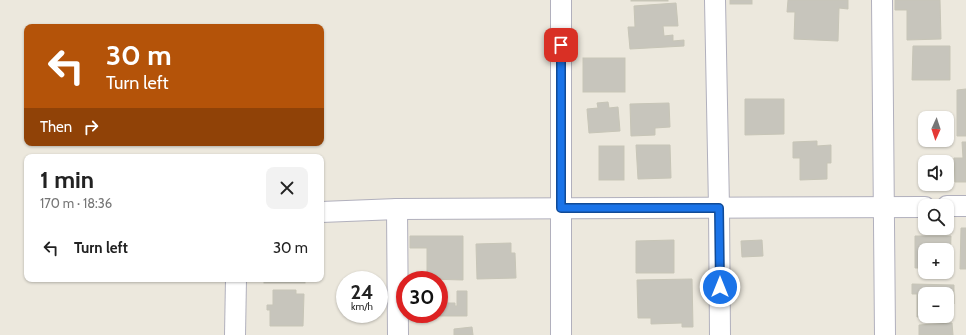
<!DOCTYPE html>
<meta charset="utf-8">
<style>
:root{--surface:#fff;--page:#f2f2f2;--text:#222;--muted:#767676}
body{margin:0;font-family:Cabin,sans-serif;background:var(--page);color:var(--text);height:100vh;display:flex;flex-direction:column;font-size:15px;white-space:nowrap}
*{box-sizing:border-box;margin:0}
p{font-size:13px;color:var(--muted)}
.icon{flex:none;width:22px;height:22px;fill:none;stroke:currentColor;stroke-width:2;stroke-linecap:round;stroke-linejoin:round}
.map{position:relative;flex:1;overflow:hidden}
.panel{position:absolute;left:24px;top:154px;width:300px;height:128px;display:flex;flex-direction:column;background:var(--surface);border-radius:8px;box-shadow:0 1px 3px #0004}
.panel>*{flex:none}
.guide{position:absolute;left:24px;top:24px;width:300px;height:122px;border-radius:8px;box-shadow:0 1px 3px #0004;background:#b45309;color:#fff;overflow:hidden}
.needle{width:26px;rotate:183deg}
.buttons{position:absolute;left:918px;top:111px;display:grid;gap:8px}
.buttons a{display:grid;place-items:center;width:36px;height:36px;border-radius:8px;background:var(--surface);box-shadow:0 1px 3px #0004;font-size:20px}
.speed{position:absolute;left:336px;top:271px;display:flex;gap:8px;font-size:20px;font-weight:700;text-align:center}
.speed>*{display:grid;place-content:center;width:52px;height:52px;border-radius:50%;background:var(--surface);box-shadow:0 1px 3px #0004;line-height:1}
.speed small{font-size:10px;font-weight:400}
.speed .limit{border:6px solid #d22;background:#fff;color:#111}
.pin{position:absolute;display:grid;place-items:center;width:34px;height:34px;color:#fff;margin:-17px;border-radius:8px;box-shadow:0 2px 6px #0006}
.me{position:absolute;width:44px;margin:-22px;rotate:0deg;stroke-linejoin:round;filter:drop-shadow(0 0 3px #0008)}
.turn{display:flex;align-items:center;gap:14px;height:84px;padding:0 16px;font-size:18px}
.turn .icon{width:52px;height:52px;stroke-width:2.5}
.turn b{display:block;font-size:28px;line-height:34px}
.then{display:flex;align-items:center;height:38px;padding:0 16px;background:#0003;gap:8px;font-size:15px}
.round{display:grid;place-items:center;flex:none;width:42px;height:42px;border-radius:8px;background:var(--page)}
.headline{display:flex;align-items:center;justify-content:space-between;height:68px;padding:0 16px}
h1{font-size:24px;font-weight:800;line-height:30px}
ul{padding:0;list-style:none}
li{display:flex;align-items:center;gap:12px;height:52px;padding:0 16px}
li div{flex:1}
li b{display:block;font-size:15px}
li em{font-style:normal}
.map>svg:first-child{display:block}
.building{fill:#c7c5bc;stroke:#c7c5b7}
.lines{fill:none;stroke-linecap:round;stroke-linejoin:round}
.minor-casing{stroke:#b1b0bd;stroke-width:22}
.minor{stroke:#fff;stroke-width:20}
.route-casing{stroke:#114b97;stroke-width:10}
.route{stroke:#1a73e8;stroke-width:7}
</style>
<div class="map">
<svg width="966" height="335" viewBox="0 0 966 335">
<rect width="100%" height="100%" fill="#ece8dd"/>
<!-- building -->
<g class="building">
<rect x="631" y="0" width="37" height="1"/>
<rect x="730" y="0" width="22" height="4"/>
<path d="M 788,0 L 848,0 L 848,9 L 839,8 L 838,41 L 794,39 L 795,12 L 787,12 Z"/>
<path d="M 895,0 L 940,0 L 941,39 L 907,40 L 907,10 L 895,10 Z"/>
<path d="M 676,3 L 678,26 L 663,26 L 664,36 L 673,35 L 673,41 L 684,40 L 684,46 L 630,49 L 628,27 L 635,27 L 634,6 Z"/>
<path d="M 913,46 L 950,46 L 950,80 L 912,80 Z"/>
<rect x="583" y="58" width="42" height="34"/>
<path d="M 966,89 L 966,136 L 957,136 L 957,90 Z"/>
<path d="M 745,99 L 784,99 L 784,134 L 745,135 Z"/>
<path d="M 608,102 L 609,108 L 618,107 L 620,131 L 589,133 L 587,109 L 598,108 L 597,103 Z"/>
<path d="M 669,103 L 670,127 L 655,128 L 655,135 L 631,136 L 630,104 Z"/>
<path d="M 817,141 L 817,146 L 831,145 L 831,163 L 827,163 L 827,179 L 800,180 L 800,158 L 793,158 L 793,142 Z"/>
<path d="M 962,142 L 966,142 L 966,182 L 955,182 L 954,158 L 963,158 Z"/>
<path d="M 636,145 L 670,145 L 671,178 L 638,179 Z"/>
<rect x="599" y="146" width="25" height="34"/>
<path d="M 961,228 L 966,228 L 966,269 L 960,269 Z"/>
<path d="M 410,236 L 463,236 L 463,280 L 427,279 L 427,248 L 410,248 Z"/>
<path d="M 915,236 L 951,236 L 950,267 L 947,268 L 947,250 L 925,250 L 925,268 L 915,268 Z"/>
<path d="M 674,240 L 674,273 L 636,273 L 636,241 Z"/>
<path d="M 762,240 L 763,256 L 742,257 L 741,241 Z"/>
<path d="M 511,243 L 511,253 L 515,253 L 516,278 L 477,279 L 476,244 Z"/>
<rect x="264" y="279" width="41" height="4"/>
<path d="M 692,279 L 693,327 L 682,327 L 682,323 L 651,324 L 651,318 L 638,318 L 637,280 Z"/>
<path d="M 912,284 L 954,285 L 954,304 L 947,303 L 947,294 L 925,294 L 925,316 L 946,316 L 946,318 L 917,317 L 917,294 L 912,294 Z"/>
<path d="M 273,290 L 296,290 L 296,294 L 304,294 L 303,326 L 270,326 L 270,310 L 267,310 L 267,305 L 273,305 Z"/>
<path d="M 457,291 L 467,291 L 467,316 L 428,316 L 428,314 L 439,314 L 439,298 L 444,298 L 444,303 L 455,303 L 455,306 L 457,306 Z"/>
<path d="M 952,323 L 953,335 L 919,335 L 919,325 Z"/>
<path d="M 472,327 L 473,335 L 454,335 L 454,329 Z"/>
</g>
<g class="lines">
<defs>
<g id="minor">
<path d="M 561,0 L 561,335"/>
<path d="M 715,0 L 719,207 L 720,335"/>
<path d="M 882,0 L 885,335"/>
<path d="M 947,206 L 966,206"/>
<path d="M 397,209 L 398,335"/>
<path d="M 321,212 L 397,209 L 925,207"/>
<path d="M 235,335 L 236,279"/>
</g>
</defs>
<!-- minor casing -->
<use href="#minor" class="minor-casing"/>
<!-- minor -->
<use href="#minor" class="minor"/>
</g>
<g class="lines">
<defs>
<path id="route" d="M 561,45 L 561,208 L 719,208 L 720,287"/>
</defs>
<!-- route casing -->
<use href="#route" class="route-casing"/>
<!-- route -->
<use href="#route" class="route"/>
</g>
</svg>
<div class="buttons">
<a><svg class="needle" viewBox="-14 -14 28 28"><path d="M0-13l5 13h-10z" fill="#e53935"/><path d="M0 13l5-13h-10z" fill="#767676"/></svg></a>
<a><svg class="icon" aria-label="sound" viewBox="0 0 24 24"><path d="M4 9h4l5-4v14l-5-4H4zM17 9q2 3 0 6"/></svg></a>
<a><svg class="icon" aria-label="search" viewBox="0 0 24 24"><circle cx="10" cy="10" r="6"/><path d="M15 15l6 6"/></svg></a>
<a>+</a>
<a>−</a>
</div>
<div class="speed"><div>24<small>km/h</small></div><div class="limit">30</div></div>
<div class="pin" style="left:561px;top:45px;background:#d93025"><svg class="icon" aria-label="arrive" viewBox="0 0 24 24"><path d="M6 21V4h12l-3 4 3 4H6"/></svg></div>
<svg class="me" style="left:720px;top:287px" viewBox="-20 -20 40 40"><circle r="17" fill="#1a73e8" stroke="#fff" stroke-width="3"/><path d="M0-11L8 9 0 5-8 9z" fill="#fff"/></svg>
<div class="guide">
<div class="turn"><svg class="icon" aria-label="left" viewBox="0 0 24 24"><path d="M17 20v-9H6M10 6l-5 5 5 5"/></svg><div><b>30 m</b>Turn left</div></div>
<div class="then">Then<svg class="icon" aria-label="right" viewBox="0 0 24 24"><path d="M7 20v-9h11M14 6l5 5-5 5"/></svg></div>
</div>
<section class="panel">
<div class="headline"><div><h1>1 min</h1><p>170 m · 18:36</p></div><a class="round"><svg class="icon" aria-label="close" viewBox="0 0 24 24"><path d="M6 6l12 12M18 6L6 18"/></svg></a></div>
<ul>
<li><svg class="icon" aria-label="left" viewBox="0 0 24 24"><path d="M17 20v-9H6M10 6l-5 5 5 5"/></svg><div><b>Turn left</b></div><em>30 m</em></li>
</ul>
</section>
</div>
